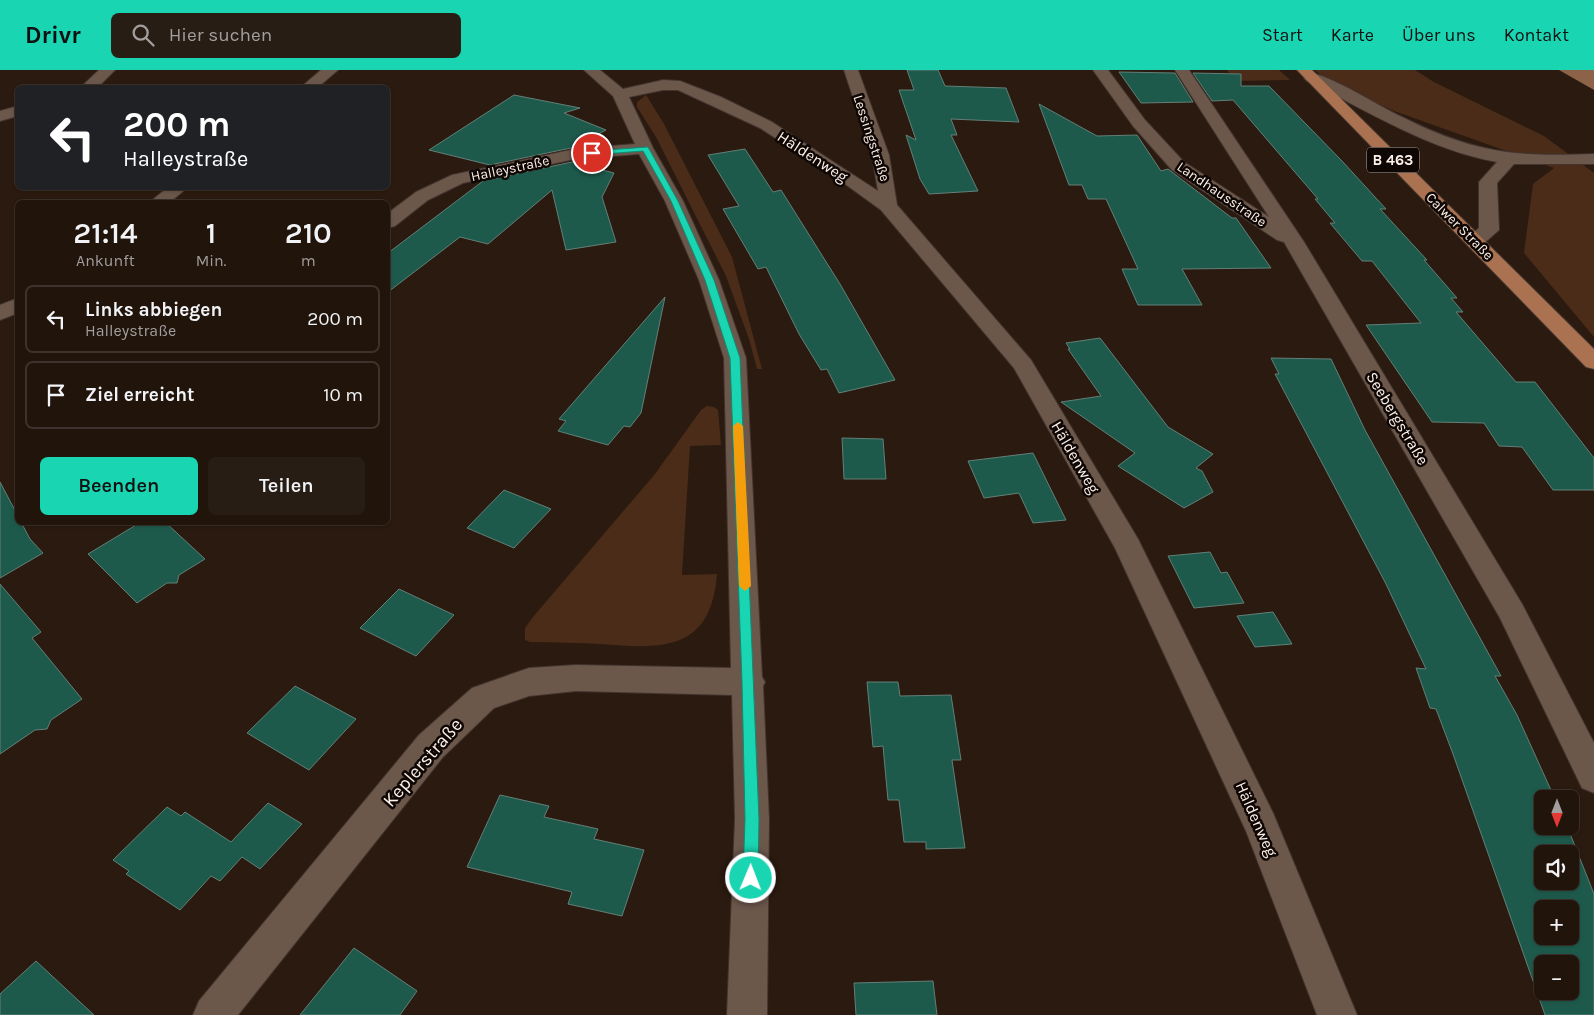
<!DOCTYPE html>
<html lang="de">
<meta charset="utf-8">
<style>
:root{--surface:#20140b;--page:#281d14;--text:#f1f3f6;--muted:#a29e9d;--line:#3d332c;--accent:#19d5b2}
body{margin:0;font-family:Karla,sans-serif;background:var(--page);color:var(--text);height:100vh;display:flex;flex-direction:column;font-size:19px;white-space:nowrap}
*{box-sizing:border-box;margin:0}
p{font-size:16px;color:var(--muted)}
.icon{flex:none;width:28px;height:28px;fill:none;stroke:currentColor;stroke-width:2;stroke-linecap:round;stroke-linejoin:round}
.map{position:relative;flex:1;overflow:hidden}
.details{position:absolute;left:15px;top:130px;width:375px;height:325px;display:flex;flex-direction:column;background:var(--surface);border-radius:8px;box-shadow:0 1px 4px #0004,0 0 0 1px var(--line)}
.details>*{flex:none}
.banner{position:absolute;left:15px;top:15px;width:375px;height:105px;border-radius:8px;box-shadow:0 1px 4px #0004,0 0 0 1px var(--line);background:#202124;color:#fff;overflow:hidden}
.needle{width:32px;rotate:180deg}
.tools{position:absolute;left:1534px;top:720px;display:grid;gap:10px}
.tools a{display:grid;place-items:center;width:45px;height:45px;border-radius:8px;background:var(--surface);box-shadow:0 1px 4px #0004,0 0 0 1px var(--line);font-size:25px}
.pin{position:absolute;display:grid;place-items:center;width:42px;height:42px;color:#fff;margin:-21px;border:2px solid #fff;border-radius:50%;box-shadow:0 1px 5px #0007}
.me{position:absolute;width:55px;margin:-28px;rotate:1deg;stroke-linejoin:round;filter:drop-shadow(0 0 4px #0008)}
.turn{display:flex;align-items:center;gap:18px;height:105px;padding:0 25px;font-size:22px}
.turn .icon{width:65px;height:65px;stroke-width:2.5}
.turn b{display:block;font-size:35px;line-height:42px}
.eta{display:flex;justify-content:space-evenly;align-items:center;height:85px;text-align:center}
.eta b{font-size:30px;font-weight:600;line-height:35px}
.cta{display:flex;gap:10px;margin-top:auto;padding:10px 25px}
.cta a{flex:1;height:58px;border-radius:8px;background:var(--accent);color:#111;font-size:20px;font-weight:600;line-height:58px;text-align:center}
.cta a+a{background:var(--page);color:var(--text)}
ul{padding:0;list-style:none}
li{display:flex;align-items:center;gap:15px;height:68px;margin:0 10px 8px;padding:0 15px;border:2px solid var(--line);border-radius:8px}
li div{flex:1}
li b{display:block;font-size:19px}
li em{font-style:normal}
header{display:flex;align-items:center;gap:30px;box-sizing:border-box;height:70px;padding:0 25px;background:var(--accent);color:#111}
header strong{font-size:24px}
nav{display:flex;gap:28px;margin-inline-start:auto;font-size:18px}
.search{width:350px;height:45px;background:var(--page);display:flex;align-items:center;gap:12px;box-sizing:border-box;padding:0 18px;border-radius:8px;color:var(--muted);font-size:19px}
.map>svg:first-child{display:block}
.green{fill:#4a2c18}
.water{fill:#8c6249}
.building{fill:#1e5a4c;stroke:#637f77;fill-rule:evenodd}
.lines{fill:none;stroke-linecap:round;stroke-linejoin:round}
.street-casing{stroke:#42342f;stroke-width:2}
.secondary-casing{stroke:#42342f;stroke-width:2}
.primary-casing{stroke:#42342f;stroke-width:2}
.street{fill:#6c574b;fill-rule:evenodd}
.secondary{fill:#6c574b;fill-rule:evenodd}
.primary{fill:#aa7250;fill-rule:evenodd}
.route{fill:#19d5b2;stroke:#108a74}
.slow{fill:#f59e0b}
.labels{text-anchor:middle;stroke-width:5;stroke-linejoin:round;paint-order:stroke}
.far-street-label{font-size:14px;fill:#fef1ea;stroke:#0e0704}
.shield{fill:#0e0704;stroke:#b6aba5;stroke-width:1}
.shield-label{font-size:15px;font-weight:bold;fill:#fef1ea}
.street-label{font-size:16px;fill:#fef1ea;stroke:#0e0704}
.near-street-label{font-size:19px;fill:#fef1ea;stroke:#0e0704}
</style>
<header>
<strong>Drivr</strong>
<div class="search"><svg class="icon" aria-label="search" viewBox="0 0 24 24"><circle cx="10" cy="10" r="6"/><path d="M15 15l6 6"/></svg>Hier suchen</div>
<nav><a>Start</a><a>Karte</a><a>Über uns</a><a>Kontakt</a></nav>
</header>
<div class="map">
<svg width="1594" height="945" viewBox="0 0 1594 945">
<rect width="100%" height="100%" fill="#2b1a0f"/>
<!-- green -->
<g class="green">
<path d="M 1227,0 L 1279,0 L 1290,10 L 1234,11 Z"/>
<path d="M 1315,0 L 1415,0 L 1434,12 L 1544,66 L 1594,103 L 1594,267 L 1524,183 L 1533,114 L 1554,98 L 1394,41 L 1325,9 Z"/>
<path d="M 646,25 L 664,54 L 732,187 L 762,299 L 757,299 L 749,269 L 726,206 L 656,67 L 637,37 L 637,32 Z"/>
<path d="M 707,336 L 714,337 L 718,340 L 721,375 L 690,376 L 682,505 L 717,504 C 711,582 662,579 600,574 C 576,573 554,572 530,572 L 525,570 L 525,558 L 533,547 L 655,404 L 701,340 Z"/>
</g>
<!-- water -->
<path class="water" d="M 1559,0 L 1594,0 L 1594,20 Z"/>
<!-- building -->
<g class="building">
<path d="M 907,0 L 938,0 L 945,16 L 1006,18 L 1019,52 L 951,49 L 957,65 L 951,65 L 978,121 L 929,124 L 920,109 L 906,65 L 916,70 L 899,20 L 914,20 Z"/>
<path d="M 1119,2 L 1175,3 L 1193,32 L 1141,33 Z"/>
<path d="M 1193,3 L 1241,4 L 1241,16 L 1269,16 L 1342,91 L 1386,139 L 1380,139 L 1427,190 L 1424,190 L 1457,228 L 1451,228 L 1463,242 L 1456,242 L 1516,312 L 1535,312 L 1594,388 L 1594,420 L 1553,420 L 1522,377 L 1499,376 L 1484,353 L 1432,352 L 1366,255 L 1421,253 L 1372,191 L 1362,191 L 1330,153 L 1335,153 L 1315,129 L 1318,129 L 1233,30 L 1212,31 Z"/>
<path d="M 514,25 L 580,38 L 564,43 L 606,60 L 571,78 L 490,95 L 429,80 Z"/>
<path d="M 1039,34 L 1097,66 L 1137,65 L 1161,101 L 1168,99 L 1232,148 L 1236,148 L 1271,198 L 1182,199 L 1202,235 L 1138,235 L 1122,199 L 1138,199 L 1106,129 L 1088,129 L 1082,115 L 1069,115 Z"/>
<path d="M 745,79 L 773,122 L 781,120 L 840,214 L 895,310 L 839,323 L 827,299 L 821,300 L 799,264 L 766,197 L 758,199 L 723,139 L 739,136 L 708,85 Z"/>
<path d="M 572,92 L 614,103 L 602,127 L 616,172 L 566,180 L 552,120 L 488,174 L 460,167 L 388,222 L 388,183 L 483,111 Z"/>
<path d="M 665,227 L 641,343 L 630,357 L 624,356 L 608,375 L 558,361 L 566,351 L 559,349 Z"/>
<path d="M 1100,268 L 1168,357 L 1213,384 L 1196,398 L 1202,401 L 1213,422 L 1184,438 L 1118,396 L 1135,383 L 1061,332 L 1101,326 L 1068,279 L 1070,279 L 1066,273 Z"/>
<path d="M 1271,288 L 1331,289 L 1365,360 L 1501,606 L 1495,606 L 1517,645 L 1555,729 L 1542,729 L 1542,756 L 1567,756 L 1594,824 L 1594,945 L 1545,945 L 1453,684 L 1436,639 L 1430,638 L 1416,598 L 1426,599 L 1386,514 L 1275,304 L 1279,304 ZM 1542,784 L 1570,784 L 1570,811 L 1542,811 ZM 1542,839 L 1570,839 L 1570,866 L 1542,866 ZM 1542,894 L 1570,894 L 1570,921 L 1542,921 Z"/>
<path d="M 842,368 L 883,369 L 886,409 L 844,409 Z"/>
<path d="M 1033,383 L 1066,450 L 1033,453 L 1019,423 L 984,428 L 968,391 Z"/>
<path d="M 0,412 L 18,446 L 18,452 L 21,452 L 30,469 L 43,483 L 0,508 Z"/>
<path d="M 504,420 L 551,439 L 514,478 L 467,458 Z"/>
<path d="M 141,452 L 165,452 L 205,489 L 179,505 L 177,513 L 167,513 L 137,533 L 88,484 Z"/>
<path d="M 1210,482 L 1221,503 L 1227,502 L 1244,533 L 1194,538 L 1168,486 Z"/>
<path d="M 0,514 L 41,562 L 32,568 L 82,629 L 51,650 L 47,659 L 35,660 L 0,684 Z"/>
<path d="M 399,519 L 454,545 L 416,586 L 360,558 Z"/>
<path d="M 1273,542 L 1292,574 L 1255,577 L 1237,546 Z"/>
<path d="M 867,612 L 898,612 L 900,626 L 951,625 L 961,690 L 952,690 L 965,778 L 926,779 L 926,772 L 904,772 L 899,730 L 888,730 L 883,676 L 873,677 Z"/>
<path d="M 295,616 L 356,649 L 309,700 L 247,663 Z"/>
<path d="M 500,725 L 549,736 L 544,747 L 598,759 L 594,769 L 644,780 L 622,846 L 568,834 L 572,822 L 467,797 Z"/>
<path d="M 268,733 L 302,754 L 260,799 L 242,787 L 220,811 L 211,806 L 180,840 L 126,804 L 129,801 L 113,790 L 167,737 L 181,746 L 185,742 L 231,772 Z"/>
<path d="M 354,878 L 417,921 L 400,945 L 300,945 Z"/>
<path d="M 36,891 L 94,945 L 0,945 L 0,924 Z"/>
<path d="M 933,911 L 937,945 L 856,945 L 854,913 Z"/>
</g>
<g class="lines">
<defs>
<g id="street">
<path d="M 99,0 L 115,0 L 97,18 L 80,18 Z"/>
<path d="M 321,0 L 338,0 L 317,18 L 300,18 Z"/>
<path d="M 584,0 L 600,0 L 623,19 L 663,10 L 680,11 L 721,27 L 772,52 L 878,121 L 872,85 L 844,0 L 858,0 L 889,85 L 897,135 L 1031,290 L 1138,469 L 1273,743 L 1357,945 L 1317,945 L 1246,761 L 1115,478 L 1014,298 L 881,140 L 834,106 L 760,58 L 678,20 L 663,20 L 629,27 L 653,78 L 683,131 L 719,210 L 746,288 L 762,607 L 765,612 L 763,616 L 769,749 L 767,945 L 727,945 L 735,749 L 732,625 L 576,621 L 529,626 L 494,638 L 443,687 L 238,945 L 193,945 L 199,931 L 419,665 L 472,618 L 529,598 L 576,595 L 731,598 L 724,288 L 699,210 L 665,131 L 639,84 L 575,89 L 463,113 L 428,130 L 395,156 L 388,158 L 388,143 L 416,122 L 452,105 L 575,79 L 635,74 L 613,26 Z"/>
<path d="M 1093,0 L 1108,0 L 1145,50 L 1184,92 L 1269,147 L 1175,0 L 1189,0 L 1304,172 L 1522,534 L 1594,673 L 1594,723 L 1582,718 L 1500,548 L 1284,172 L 1277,170 L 1172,100 L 1133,56 Z"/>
<path d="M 18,36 L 18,46 L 0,51 L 0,41 Z"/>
<path d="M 167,118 L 187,118 L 170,132 L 150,132 Z"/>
<path d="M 18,228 L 18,243 L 0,250 L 0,235 Z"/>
</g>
<path id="secondary" d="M 1312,3 C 1339,10 1375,34 1402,47 C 1474,83 1515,87 1594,84 L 1594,94 L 1514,94 L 1497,113 L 1499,160 L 1482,175 L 1468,175 L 1465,171 L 1479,158 L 1479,112 L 1497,92 C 1429,80 1368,41 1307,11 L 1304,8 Z"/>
<path id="primary" d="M 1297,0 L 1312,0 L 1594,279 L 1594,299 L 1586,297 Z"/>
</defs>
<!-- street casing -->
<use href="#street" class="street-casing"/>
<!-- secondary casing -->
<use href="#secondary" class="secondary-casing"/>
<!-- primary casing -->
<use href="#primary" class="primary-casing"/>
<!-- street -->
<use href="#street" class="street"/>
<!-- secondary -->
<use href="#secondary" class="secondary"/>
<!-- primary -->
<use href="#primary" class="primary"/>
</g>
<!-- route -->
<path class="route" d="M 648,77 L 678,131 L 714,210 L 740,288 L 759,749 L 758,808 L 756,813 L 751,815 L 745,813 L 743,808 L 745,749 L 742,612 L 730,288 L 705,210 L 671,131 L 643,81 L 592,85 L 589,83 L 592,81 Z"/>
<!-- slow -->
<path class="slow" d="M 738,352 L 743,356 L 751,516 L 745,521 L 739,516 L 733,356 Z"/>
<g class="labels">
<!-- far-street labels -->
<g class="far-street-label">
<text transform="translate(872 68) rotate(72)" y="5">Lessingstraße</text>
<text transform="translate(510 98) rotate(-12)" y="5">Halleystraße</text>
<text transform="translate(1222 124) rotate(34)" y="5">Landhausstraße</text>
<text transform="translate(1460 156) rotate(45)" y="5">Calwer Straße</text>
</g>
<!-- shield labels -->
<rect class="shield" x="1367" y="77.5" width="52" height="25" rx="4"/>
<g class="shield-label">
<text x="1393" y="95">B 463</text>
</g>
<!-- street labels -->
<g class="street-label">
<text transform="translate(813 86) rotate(33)" y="6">Häldenweg</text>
<text transform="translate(1398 348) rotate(59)" y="6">Seebergstraße</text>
<text transform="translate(1076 387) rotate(60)" y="6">Häldenweg</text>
<text transform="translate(1257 749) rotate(66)" y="6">Häldenweg</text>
</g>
<!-- near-street labels -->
<g class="near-street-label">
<text transform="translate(422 692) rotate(-49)" y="7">Keplerstraße</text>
</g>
</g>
</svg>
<div class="tools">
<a><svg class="needle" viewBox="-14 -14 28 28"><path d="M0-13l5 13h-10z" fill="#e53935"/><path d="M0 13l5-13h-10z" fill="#a29e9d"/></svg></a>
<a><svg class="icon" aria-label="sound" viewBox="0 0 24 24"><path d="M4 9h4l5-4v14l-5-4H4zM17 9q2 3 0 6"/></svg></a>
<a>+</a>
<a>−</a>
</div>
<div class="pin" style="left:592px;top:83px;background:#d93025"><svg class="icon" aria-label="arrive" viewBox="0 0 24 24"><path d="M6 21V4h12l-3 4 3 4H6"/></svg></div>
<svg class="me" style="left:751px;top:808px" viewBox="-20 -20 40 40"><circle r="17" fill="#19d5b2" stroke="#fff" stroke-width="3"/><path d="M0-11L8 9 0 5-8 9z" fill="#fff"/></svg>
<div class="banner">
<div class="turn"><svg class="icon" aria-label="left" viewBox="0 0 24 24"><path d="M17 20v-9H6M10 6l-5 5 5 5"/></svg><div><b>200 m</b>Halleystraße</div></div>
</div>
<section class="details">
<div class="eta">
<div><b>21:14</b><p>Ankunft</p></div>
<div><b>1</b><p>Min.</p></div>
<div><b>210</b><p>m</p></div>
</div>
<ul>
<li><svg class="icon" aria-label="left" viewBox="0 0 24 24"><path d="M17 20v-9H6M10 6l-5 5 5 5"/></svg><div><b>Links abbiegen</b><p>Halleystraße</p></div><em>200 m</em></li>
<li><svg class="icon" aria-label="arrive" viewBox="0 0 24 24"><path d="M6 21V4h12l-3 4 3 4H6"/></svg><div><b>Ziel erreicht</b></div><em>10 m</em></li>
</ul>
<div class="cta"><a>Beenden</a><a>Teilen</a></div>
</section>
</div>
